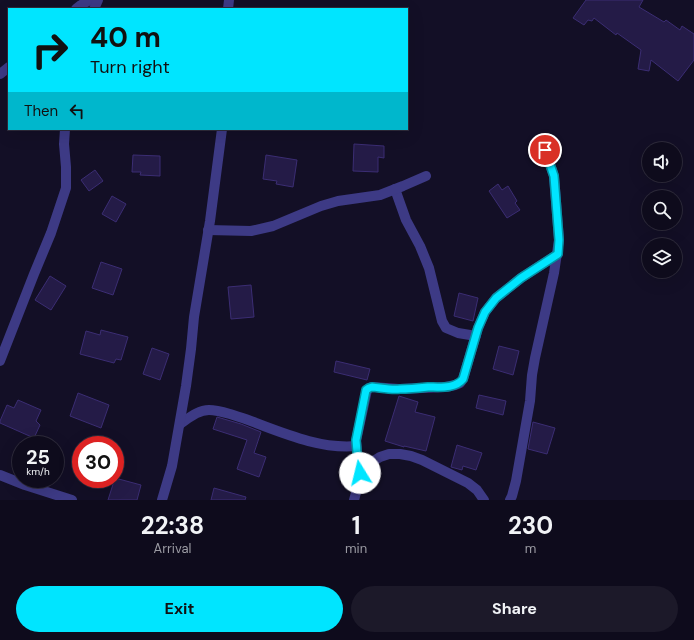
<!DOCTYPE html>
<style>
:root{--surface:#0e0b1c;--page:#1c1929;--text:#f1f3f6;--muted:#9b9ba3;--line:#2e2b3b;--accent:#00e5ff}
body{margin:0;font-family:"DM Sans",sans-serif;background:var(--page);color:var(--text);height:100vh;display:flex;flex-direction:column;font-size:15px;white-space:nowrap}
*{box-sizing:border-box;margin:0}
p{font-size:13px;color:var(--muted)}
.icon{flex:none;width:22px;height:22px;fill:none;stroke:currentColor;stroke-width:2;stroke-linecap:round;stroke-linejoin:round}
.map{position:relative;height:500px;overflow:hidden}
.panel{display:flex;flex-direction:column;background:var(--surface);flex:1}
.panel>*{flex:none}
.top-card{position:absolute;left:8px;top:8px;width:400px;height:122px;border-radius:0px;box-shadow:0 4px 16px #0002,0 0 0 1px var(--line);background:#00e5ff;color:#111;overflow:hidden}
.fabs{position:absolute;left:642px;top:142px;display:grid;gap:8px}
.fabs a{display:grid;place-items:center;width:40px;height:40px;border-radius:50%;background:var(--surface);box-shadow:0 4px 16px #0002,0 0 0 1px var(--line);font-size:20px}
.speed{position:absolute;left:12px;top:436px;display:flex;gap:8px;font-size:20px;font-weight:700;text-align:center}
.speed>*{display:grid;place-content:center;width:52px;height:52px;border-radius:50%;background:var(--surface);box-shadow:0 4px 16px #0002,0 0 0 1px var(--line);line-height:1}
.speed small{font-size:10px;font-weight:400}
.speed .limit{border:6px solid #d22;background:#fff;color:#111}
.pin{position:absolute;display:grid;place-items:center;width:34px;height:34px;color:#fff;margin:-17px;border:2px solid #fff;border-radius:50%;box-shadow:0 1px 4px #0007}
.me{position:absolute;width:44px;margin:-22px;rotate:351deg;stroke-linejoin:round;filter:drop-shadow(0 0 3px #0008)}
.turn{display:flex;align-items:center;gap:14px;height:84px;padding:0 16px;font-size:18px}
.turn .icon{width:52px;height:52px;stroke-width:2.5}
.turn b{display:block;font-size:28px;line-height:34px}
.then{display:flex;align-items:center;height:38px;padding:0 16px;background:#0003;gap:8px;font-size:15px}
.eta{display:flex;justify-content:space-evenly;align-items:center;height:68px;text-align:center}
.eta b{font-size:24px;font-weight:700;line-height:28px}
.action{display:flex;gap:8px;margin-top:auto;padding:8px 16px}
.action a{flex:1;height:46px;border-radius:24px;background:var(--accent);color:#111;font-size:16px;font-weight:700;line-height:46px;text-align:center}
.action a+a{background:var(--page);color:var(--text)}
.map>svg:first-child{display:block}
.building{fill:#241b47;stroke:#3b2d73}
.lines{fill:none;stroke-linecap:round;stroke-linejoin:round}
.street{stroke:#3d3a85;stroke-width:10}
.route-casing{stroke:#0095a6;stroke-width:10}
.route{stroke:#00e5ff;stroke-width:7}
</style>
<div class="map">
<svg width="694" height="500" viewBox="0 0 694 500">
<rect width="100%" height="100%" fill="#130f26"/>
<!-- building -->
<g class="building">
<path d="M 586,0 L 643,0 L 639,7 L 664,22 L 666,20 L 680,30 L 682,26 L 694,34 L 694,60 L 678,81 L 651,60 L 649,71 L 638,69 L 641,50 L 617,33 L 616,35 L 594,18 L 592,21 L 588,20 L 584,25 L 573,18 Z"/>
<path d="M 354,144 L 384,146 L 384,158 L 378,157 L 378,172 L 353,171 Z"/>
<path d="M 133,155 L 160,156 L 160,176 L 140,175 L 141,172 L 132,172 Z"/>
<path d="M 266,155 L 297,160 L 293,187 L 276,184 L 277,181 L 263,179 Z"/>
<path d="M 95,170 L 103,181 L 89,191 L 81,180 Z"/>
<path d="M 498,184 L 502,190 L 508,186 L 517,201 L 515,203 L 520,210 L 507,218 L 489,191 Z"/>
<path d="M 112,196 L 126,204 L 116,222 L 102,214 Z"/>
<path d="M 101,262 L 122,269 L 113,295 L 92,288 Z"/>
<path d="M 50,276 L 66,286 L 51,310 L 35,300 Z"/>
<path d="M 251,285 L 254,317 L 231,319 L 228,287 Z"/>
<path d="M 459,293 L 478,298 L 473,321 L 454,316 Z"/>
<path d="M 101,330 L 128,337 L 121,360 L 116,359 L 114,363 L 80,354 L 86,331 L 100,335 Z"/>
<path d="M 499,346 L 519,351 L 513,375 L 493,369 Z"/>
<path d="M 152,348 L 169,354 L 160,380 L 143,374 Z"/>
<path d="M 336,361 L 370,369 L 367,380 L 334,372 Z"/>
<path d="M 78,393 L 109,405 L 101,428 L 70,416 Z"/>
<path d="M 479,395 L 506,401 L 503,415 L 476,408 Z"/>
<path d="M 399,396 L 418,402 L 415,412 L 435,417 L 426,451 L 404,446 L 404,447 L 385,441 Z"/>
<path d="M 18,400 L 41,410 L 36,421 L 40,425 L 34,438 L 0,423 L 0,421 L 7,405 L 14,408 Z"/>
<path d="M 217,417 L 241,424 L 261,432 L 254,453 L 266,457 L 259,477 L 237,469 L 247,440 L 213,429 Z"/>
<path d="M 533,422 L 555,428 L 547,454 L 528,449 Z"/>
<path d="M 457,445 L 482,453 L 476,470 L 463,466 L 462,470 L 451,467 Z"/>
<path d="M 115,478 L 141,485 L 137,500 L 108,500 Z"/>
<path d="M 214,488 L 246,497 L 245,500 L 211,500 Z"/>
</g>
<g class="lines">
<!-- street -->
<g class="street">
<path d="M 76,9 L 81,5 L 90,0"/>
<path d="M 94,9 L 98,0"/>
<path d="M 228,9 L 229,0"/>
<path d="M 0,74 L 9,67"/>
<path d="M 395,189 L 406,220 L 420,246 L 429,268 L 442,321 L 446,328 L 458,333 L 476,336"/>
<path d="M 208,230 L 251,231 L 273,226 L 321,206 L 338,201 L 380,195 L 403,186 L 426,176"/>
<path d="M 0,361 L 34,274 L 51,233 L 66,188 L 66,167 L 64,144 L 65,129"/>
<path d="M 180,424 C 189,418 198,410 209,410 C 216,410 223,412 230,414 C 239,417 247,419 256,423 C 288,435 322,449 356,446"/>
<path d="M 0,475 L 25,485 L 72,500"/>
<path d="M 360,475 L 372,462 L 380,457 L 389,454 L 400,454 L 411,456 L 422,460 L 468,483 L 477,490 L 484,500"/>
<path d="M 162,500 L 172,466 L 186,386 L 191,349 L 194,317 L 210,221 L 222,129"/>
<path d="M 354,500 L 360,478 L 360,467 L 357,452 L 356,441 L 367,390 L 369,388 L 372,387 L 399,389 L 446,387 L 455,385 L 460,383 L 463,379 L 478,328 L 485,312 L 496,298 L 521,278 L 558,254"/>
<path d="M 510,500 L 512,496 L 516,481 L 530,401 L 532,375 L 535,358 L 554,273 L 559,240 L 554,176 L 545,150"/>
</g>
</g>
<g class="lines">
<defs>
<path id="route" d="M 360,473 L 360,462 L 357,452 L 356,440 L 366,390 L 369,388 L 372,387 C 382,388 391,390 400,389 C 410,389 419,388 428,387 C 440,387 455,389 463,379 L 478,328 L 485,312 L 496,298 L 521,278 L 558,254 L 559,240 L 554,176 L 545,150"/>
</defs>
<!-- route casing -->
<use href="#route" class="route-casing"/>
<!-- route -->
<use href="#route" class="route"/>
</g>
</svg>
<div class="fabs">
<a><svg class="icon" aria-label="sound" viewBox="0 0 24 24"><path d="M4 9h4l5-4v14l-5-4H4zM17 9q2 3 0 6"/></svg></a>
<a><svg class="icon" aria-label="search" viewBox="0 0 24 24"><circle cx="10" cy="10" r="6"/><path d="M15 15l6 6"/></svg></a>
<a><svg class="icon" aria-label="layers" viewBox="0 0 24 24"><path d="M12 4l9 5-9 5-9-5zM3 14l9 5 9-5"/></svg></a>
</div>
<div class="speed"><div>25<small>km/h</small></div><div class="limit">30</div></div>
<div class="pin" style="left:545px;top:150px;background:#d93025"><svg class="icon" aria-label="arrive" viewBox="0 0 24 24"><path d="M6 21V4h12l-3 4 3 4H6"/></svg></div>
<svg class="me" style="left:360px;top:473px" viewBox="-20 -20 40 40"><circle r="19" fill="#fff"/><path d="M0-13L10 11 0 6-10 11z" fill="#00e5ff"/></svg>
<div class="top-card">
<div class="turn"><svg class="icon" aria-label="right" viewBox="0 0 24 24"><path d="M7 20v-9h11M14 6l5 5-5 5"/></svg><div><b>40 m</b>Turn right</div></div>
<div class="then">Then<svg class="icon" aria-label="left" viewBox="0 0 24 24"><path d="M17 20v-9H6M10 6l-5 5 5 5"/></svg></div>
</div>
</div>
<section class="panel">
<div class="eta">
<div><b>22:38</b><p>Arrival</p></div>
<div><b>1</b><p>min</p></div>
<div><b>230</b><p>m</p></div>
</div>
<div class="action"><a>Exit</a><a>Share</a></div>
</section>
